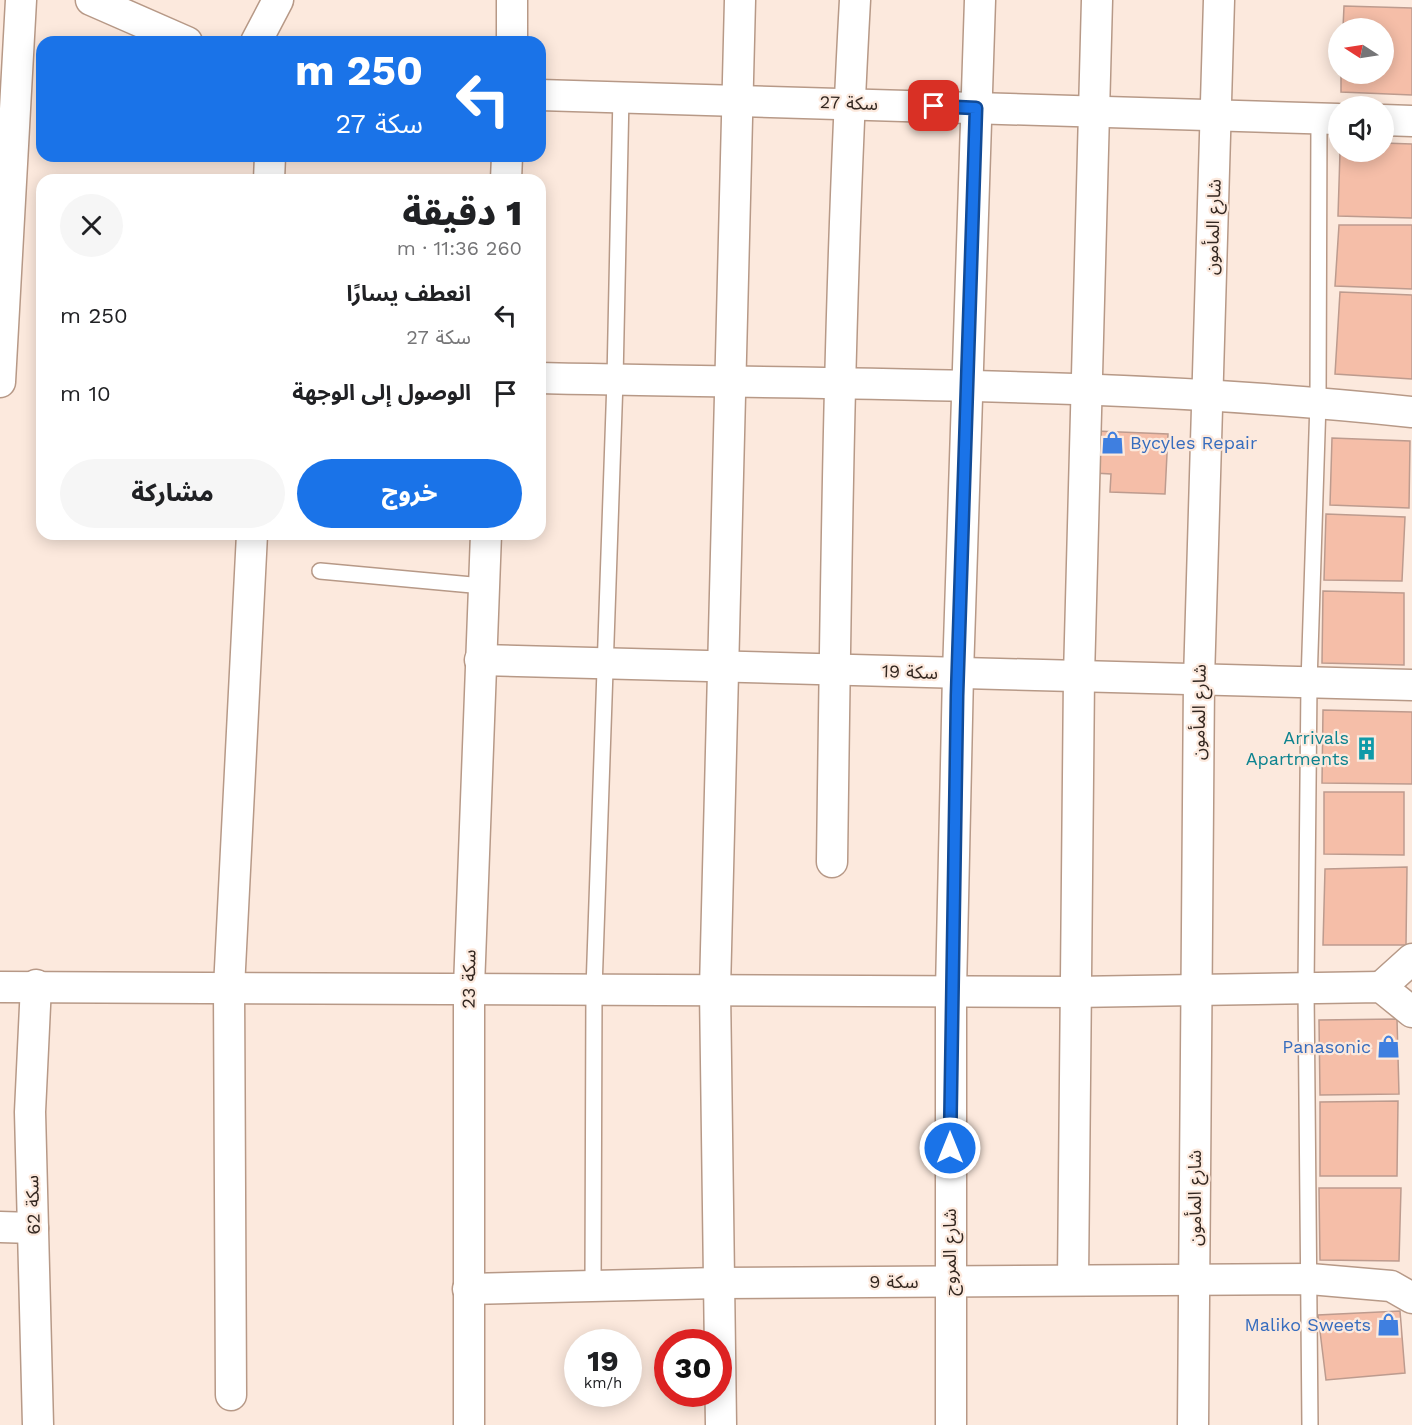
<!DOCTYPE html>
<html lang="ar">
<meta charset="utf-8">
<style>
:root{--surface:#fff;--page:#f6f6f6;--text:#202124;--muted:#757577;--accent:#1a73e8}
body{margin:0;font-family:"Work Sans","Noto Sans Arabic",sans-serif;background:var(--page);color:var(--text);direction:rtl;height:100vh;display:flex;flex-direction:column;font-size:22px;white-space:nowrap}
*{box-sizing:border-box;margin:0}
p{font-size:20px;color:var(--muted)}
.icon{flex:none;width:33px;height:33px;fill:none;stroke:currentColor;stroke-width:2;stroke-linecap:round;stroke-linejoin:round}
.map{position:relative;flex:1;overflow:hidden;direction:ltr}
.side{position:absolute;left:36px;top:174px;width:510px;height:366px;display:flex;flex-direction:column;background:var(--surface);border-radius:18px;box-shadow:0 3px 15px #0003;direction:rtl}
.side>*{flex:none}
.guide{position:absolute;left:36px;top:36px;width:510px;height:126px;border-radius:18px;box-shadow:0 3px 15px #0003;direction:rtl;background:#1a73e8;color:#fff;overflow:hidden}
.needle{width:39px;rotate:282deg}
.fabs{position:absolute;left:1328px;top:18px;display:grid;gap:12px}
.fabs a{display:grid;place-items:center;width:66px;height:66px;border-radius:50%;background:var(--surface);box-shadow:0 3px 15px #0003;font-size:30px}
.speed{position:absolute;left:564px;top:1329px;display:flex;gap:12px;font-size:30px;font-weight:700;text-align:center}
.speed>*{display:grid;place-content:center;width:78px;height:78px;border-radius:50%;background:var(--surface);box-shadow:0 3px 15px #0003;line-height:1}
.speed small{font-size:15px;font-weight:400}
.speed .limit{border:9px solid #d22;background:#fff;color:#111}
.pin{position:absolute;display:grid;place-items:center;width:51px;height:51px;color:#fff;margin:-26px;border-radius:12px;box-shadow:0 3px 9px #0006}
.me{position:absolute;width:66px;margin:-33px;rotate:0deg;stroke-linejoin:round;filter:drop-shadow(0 0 4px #0008)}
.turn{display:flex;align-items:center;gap:21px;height:126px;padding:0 24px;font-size:27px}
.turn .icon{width:78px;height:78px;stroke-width:2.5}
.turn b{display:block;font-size:42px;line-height:51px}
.round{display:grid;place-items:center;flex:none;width:63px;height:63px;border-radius:32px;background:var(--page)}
.overview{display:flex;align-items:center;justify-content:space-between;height:102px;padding:0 24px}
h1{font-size:36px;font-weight:800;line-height:45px}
.button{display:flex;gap:12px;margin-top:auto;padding:12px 24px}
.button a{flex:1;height:69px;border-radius:36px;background:var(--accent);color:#fff;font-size:24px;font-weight:800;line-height:69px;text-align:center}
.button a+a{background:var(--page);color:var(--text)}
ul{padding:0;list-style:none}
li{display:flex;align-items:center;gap:18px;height:78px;padding:0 24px}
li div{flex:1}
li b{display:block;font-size:22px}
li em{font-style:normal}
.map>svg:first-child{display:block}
.building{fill:#f5bea8;stroke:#bd9b8e;stroke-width:1.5}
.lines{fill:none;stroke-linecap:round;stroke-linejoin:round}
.lane-casing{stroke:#b79987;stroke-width:18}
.street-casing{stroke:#b79987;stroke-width:33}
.lane{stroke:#fff;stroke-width:15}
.street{stroke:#fff;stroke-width:30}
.route-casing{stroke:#114b97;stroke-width:15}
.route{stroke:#1a73e8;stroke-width:10}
.labels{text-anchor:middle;stroke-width:4.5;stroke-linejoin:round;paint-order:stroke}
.street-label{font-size:18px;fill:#332720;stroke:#fce9dd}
.shop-label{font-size:18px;fill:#366cbe;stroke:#fce9dd;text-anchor:end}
.culture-label{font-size:18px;fill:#0d838f;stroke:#fce9dd;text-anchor:end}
</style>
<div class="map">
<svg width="1412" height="1425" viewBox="0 0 1412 1425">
<rect width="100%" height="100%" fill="#fce9dd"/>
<!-- building -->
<g class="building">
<path d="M 1344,6 L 1412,8 L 1412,95 L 1341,92 L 1341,74 L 1383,74 L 1383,28 L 1343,28 Z"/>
<path d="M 1383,143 L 1412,144 L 1412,218 L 1338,216 L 1340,152 L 1383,152 Z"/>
<path d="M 1339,225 L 1412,225 L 1412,289 L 1335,286 Z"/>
<path d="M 1340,292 L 1412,295 L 1412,379 L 1335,374 Z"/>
<path d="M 1096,431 L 1168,434 L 1165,494 L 1110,492 L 1111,474 L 1094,473 Z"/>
<path d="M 1332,438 L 1410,441 L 1409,508 L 1330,505 Z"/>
<path d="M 1326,514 L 1405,517 L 1402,581 L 1324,580 Z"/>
<path d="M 1323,591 L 1404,593 L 1404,665 L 1322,663 Z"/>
<path d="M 1323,710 L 1412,712 L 1412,784 L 1322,783 Z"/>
<path d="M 1324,792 L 1404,792 L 1404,855 L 1324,854 Z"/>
<path d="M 1407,867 L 1406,945 L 1323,945 L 1325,869 Z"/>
<path d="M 1397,1019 L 1399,1094 L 1320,1095 L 1319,1020 Z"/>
<path d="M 1398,1101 L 1397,1176 L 1320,1176 L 1320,1102 Z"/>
<path d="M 1319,1188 L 1401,1188 L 1399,1261 L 1320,1260 Z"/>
<path d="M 1400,1311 L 1405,1373 L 1326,1380 L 1318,1315 Z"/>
</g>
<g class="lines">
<defs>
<g id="lane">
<path d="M 320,571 L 483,586"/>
<path d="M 593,1286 L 594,989 L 615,380 L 621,95"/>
<path d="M 1310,1425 L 1306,988 L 1309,683 L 1318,402 L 1319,118"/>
</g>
<g id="street">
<path d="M 91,0 L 187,42"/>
<path d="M 256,42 L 278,0"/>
<path d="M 512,42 L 512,0"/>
<path d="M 540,95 L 1338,119"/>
<path d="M 1383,120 L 1412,121"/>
<path d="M 269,180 L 270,156"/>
<path d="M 506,180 L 507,156"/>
<path d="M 540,378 C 830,385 1123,381 1412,412"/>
<path d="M 0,382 L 21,0"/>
<path d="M 480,660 L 1412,685"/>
<path d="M 832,862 C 836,575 839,287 855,0"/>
<path d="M 36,985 L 30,1112 L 38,1425"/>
<path d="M 0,987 L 1074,992 L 1381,987 L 1412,1012"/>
<path d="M 1381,987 L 1412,959"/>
<path d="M 0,1227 L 33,1228"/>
<path d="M 1073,1280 L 1079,676 L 1097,0"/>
<path d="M 468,1289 L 718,1283 L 1310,1279 L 1391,1286 L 1412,1298"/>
<path d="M 231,1395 L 229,988 L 252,534"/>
<path d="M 469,1425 L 469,987 L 486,534"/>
<path d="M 721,1425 L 715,989 L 740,0"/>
<path d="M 951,1425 L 951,991 L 958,674 L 980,0"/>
<path d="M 1193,1425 L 1199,680 L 1219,0"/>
</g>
</defs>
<!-- lane casing -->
<use href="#lane" class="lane-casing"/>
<!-- street casing -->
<use href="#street" class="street-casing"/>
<!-- lane -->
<use href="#lane" class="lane"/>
<!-- street -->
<use href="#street" class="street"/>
</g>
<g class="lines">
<defs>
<path id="route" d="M 934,106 L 976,108 L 957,696 L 950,1148"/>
</defs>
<!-- route casing -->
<use href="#route" class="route-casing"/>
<!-- route -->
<use href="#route" class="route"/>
</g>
<!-- icons -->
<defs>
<symbol id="shop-bare" viewBox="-9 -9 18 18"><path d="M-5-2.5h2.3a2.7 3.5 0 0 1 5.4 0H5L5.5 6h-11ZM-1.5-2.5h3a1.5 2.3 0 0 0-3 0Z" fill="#3f7fe0" stroke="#fce9dd" stroke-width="2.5" paint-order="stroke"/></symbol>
<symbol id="building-bare" viewBox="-9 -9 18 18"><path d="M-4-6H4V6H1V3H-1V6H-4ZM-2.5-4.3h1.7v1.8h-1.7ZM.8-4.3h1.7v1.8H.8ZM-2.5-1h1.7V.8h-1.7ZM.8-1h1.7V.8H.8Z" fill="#0f9aa8" stroke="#fce9dd" stroke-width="2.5" paint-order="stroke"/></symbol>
</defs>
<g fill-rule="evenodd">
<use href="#shop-bare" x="1096" y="426" width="33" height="33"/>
<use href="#building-bare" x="1350" y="732" width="33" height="33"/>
<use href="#shop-bare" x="1372" y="1030" width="33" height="33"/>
<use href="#shop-bare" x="1372" y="1308" width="33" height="33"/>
</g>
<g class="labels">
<!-- street labels -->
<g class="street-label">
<text transform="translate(849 103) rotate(2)" y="6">سكة 27</text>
<text transform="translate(1213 227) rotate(-88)" y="6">شارع المأمون</text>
<text transform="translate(910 672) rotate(2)" y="6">سكة 19</text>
<text transform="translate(1199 712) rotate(-89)" y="6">شارع المأمون</text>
<text transform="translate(469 979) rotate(-89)" y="6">23 سكة</text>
<text transform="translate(1195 1198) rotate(-90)" y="6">شارع المأمون</text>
<text transform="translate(33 1205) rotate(-92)" y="6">سكة 62</text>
<text transform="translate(950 1252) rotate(-90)" y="6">شارع المروج</text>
<text x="894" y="1288">سكة 9</text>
</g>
<!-- shop labels -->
<g class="shop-label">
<text x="1130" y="449" text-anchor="start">Bycyles Repair</text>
<text x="1371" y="1053">Panasonic</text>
<text x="1371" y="1331">Maliko Sweets</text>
</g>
<!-- culture labels -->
<g class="culture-label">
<text x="1349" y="744">Arrivals<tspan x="1349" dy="21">Apartments</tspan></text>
</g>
</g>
</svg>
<div class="fabs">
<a><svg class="needle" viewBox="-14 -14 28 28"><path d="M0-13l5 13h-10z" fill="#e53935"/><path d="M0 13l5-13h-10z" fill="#757577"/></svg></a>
<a><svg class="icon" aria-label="sound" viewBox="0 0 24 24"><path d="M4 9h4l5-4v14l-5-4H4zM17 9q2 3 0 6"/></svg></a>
</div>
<div class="speed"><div>19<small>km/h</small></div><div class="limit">30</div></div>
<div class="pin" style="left:934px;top:106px;background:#d93025"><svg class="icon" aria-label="arrive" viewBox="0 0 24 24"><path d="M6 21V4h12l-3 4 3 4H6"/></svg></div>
<svg class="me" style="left:950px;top:1148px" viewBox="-20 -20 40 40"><circle r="17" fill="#1a73e8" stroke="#fff" stroke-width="3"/><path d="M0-11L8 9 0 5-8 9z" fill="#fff"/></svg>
<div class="guide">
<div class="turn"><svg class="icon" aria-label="left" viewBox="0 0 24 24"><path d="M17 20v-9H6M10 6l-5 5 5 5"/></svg><div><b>250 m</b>سكة 27</div></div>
</div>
<section class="side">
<div class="overview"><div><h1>1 دقيقة</h1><p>260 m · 11:36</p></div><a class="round"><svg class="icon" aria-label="close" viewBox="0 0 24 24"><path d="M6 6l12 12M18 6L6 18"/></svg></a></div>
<ul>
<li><svg class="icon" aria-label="left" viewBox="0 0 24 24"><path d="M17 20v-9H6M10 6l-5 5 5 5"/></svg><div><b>انعطف يسارًا</b><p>سكة 27</p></div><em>250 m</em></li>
<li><svg class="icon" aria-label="arrive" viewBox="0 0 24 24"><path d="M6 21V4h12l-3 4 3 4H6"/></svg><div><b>الوصول إلى الوجهة</b></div><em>10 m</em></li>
</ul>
<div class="button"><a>خروج</a><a>مشاركة</a></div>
</section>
</div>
